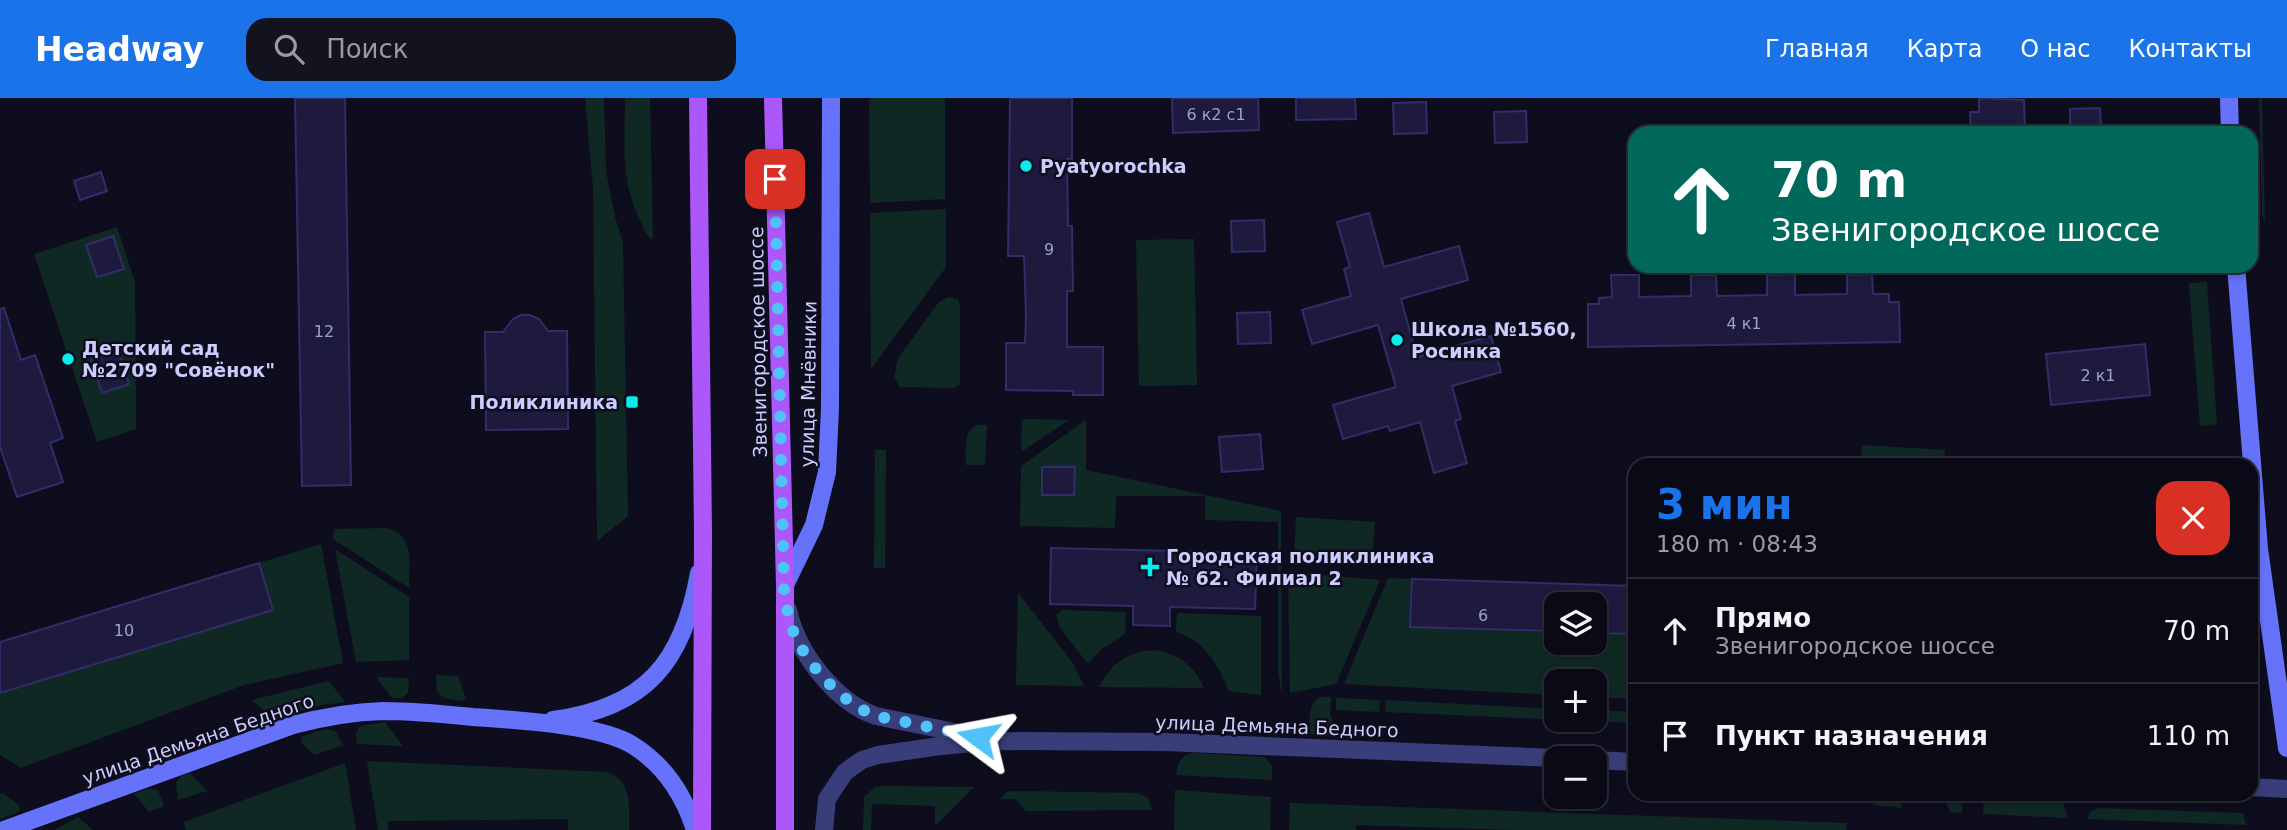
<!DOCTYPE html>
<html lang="ru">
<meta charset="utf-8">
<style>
:root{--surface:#0a0a16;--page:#13131f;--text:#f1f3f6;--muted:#999aa1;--line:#2a2b35;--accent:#1a73e8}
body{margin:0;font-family:"DejaVu Sans",sans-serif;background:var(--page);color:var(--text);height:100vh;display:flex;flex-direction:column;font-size:26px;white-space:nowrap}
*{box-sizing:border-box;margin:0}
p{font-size:23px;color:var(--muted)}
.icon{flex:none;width:38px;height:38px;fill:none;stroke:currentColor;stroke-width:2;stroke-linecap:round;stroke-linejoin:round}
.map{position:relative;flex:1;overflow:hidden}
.sheet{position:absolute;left:1628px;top:360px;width:630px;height:343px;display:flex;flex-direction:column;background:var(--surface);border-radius:21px;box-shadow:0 4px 10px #0003,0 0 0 2px var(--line)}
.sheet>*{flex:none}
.guide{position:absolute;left:1628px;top:28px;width:630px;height:147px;border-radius:21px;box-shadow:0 4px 10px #0003,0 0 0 2px var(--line);background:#00695c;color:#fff;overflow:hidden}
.controls{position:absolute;left:1544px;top:494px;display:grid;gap:14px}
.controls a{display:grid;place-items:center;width:63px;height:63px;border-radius:14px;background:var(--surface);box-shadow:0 4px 10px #0003,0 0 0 2px var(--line);font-size:35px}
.pin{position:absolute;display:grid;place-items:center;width:60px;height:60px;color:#fff;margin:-30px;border-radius:14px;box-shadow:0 4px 10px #0006}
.me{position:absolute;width:77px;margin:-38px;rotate:283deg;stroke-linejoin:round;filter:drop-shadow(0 0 5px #0008)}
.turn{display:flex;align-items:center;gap:24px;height:147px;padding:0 28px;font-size:32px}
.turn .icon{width:91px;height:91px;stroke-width:2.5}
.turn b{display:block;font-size:49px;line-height:60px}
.round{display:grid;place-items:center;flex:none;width:74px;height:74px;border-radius:21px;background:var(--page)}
.summary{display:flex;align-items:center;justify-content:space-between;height:119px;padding:0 28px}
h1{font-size:42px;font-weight:800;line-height:52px;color:var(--accent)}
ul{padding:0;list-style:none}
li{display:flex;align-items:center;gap:21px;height:105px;padding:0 28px;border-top:2px solid var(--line)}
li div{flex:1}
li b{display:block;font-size:26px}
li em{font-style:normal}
header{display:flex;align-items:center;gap:42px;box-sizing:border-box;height:98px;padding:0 35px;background:var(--accent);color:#fff}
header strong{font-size:33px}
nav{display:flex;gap:38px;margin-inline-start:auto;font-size:24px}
.search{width:490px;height:63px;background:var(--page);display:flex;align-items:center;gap:18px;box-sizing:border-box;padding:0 24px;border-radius:21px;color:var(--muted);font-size:26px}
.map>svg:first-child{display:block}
.green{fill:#102824;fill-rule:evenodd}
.building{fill:#1d1a3e;stroke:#322c69;stroke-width:2}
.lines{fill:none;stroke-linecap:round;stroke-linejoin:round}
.street{stroke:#393e7b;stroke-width:18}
.secondary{stroke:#6672fa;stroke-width:18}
.primary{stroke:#ac57f9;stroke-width:18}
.route{stroke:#4fc3f7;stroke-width:12;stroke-dasharray:0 21.6}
.poi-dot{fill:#08ecec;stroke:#0e0d1e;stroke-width:2.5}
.labels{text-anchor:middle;stroke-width:5;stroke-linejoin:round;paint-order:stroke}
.number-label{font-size:16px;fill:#a0a0cd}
.poi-label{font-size:19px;font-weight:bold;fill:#ccccfd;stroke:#0e0d1e;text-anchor:start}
.street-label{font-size:19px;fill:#ccccfd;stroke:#0e0d1e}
</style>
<header>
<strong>Headway</strong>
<div class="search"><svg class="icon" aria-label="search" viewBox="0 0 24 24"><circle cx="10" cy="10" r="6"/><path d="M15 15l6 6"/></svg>Поиск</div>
<nav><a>Главная</a><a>Карта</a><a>О нас</a><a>Контакты</a></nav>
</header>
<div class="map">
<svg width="2287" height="732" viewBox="0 0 2287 732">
<rect width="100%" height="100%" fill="#0e0d1e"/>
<!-- green -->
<g class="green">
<path d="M 585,0 L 604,0 L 606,73 L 615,119 L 623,145 L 628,418 L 597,443 L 593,89 Z"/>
<path d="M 625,0 L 650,0 L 653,142 C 646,137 644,132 641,124 C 620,83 625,45 625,0 Z"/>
<path d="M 869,0 L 945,0 L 945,101 L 870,105 Z"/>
<path d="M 2259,0 L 2262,0 L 2265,124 L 2262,117 Z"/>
<path d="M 946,111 L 946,169 L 871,271 L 870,115 Z"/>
<path d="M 117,129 L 135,184 L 136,331 L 97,344 L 34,156 Z"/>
<path d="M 1194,141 L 1197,287 L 1139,288 L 1136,142 Z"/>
<path d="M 2207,184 L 2217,326 L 2200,328 L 2189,185 Z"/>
<path d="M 948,199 L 958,201 L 960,209 L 960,286 L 954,290 L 900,289 L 894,280 L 898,260 L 939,204 Z"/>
<path d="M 1026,321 L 1029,321 L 1069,322 L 1021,354 L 1022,322 Z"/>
<path d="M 1086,322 L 1086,372 L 1281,413 L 1282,597 L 1278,574 L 1278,424 L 1205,422 L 1205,398 L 1116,398 L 1115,430 L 1020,428 L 1021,368 ZM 1042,369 L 1075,369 L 1074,397 L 1042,397 Z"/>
<path d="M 976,327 L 987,327 L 985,367 L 966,367 C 966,352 963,335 976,327 Z"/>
<path d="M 1862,347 L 1945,352 L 1944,367 L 1861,367 Z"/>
<path d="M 875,352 L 886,352 L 885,470 L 874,470 Z"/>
<path d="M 1296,419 L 1375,424 L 1372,463 L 1294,458 Z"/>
<path d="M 387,430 C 415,436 409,467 409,490 L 333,441 L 334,431 Z"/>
<path d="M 321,446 L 343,565 L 244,587 L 21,670 L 0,657 L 0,595 L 272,512 L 259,465 Z"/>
<path d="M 335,451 L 409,499 L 409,562 L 356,564 Z"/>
<path d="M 1288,474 L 1380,482 L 1336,586 L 1290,595 Z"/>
<path d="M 1388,480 L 1412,481 L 1411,529 L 1556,533 L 1556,544 L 1594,544 L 1594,535 L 1634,536 L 1634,601 L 1594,599 L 1594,583 L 1556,583 L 1556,597 L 1344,586 Z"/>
<path d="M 1018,495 L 1073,565 L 1084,588 L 1016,587 Z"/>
<path d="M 1062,512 L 1126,514 L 1125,536 L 1100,552 L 1088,566 L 1060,530 L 1056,517 Z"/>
<path d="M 1177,515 L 1261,518 L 1261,597 L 1229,593 C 1218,567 1205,543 1176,534 Z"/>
<path d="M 1154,552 C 1178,555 1194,568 1204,590 L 1099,589 C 1111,565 1127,554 1154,552 Z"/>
<path d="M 436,577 L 458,578 L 466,601 L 462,603 L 443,600 L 437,593 Z"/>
<path d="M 376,579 L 409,580 L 408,594 L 402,600 L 392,600 Z"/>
<path d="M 329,583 L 345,604 L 322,607 L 274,621 L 252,602 Z"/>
<path d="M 1320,599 L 1331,599 L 1330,617 L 1340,639 L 1310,636 C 1310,623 1307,606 1320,599 Z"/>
<path d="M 1336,600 L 1380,602 L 1379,614 L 1336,612 Z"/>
<path d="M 1386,602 L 1556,611 L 1556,621 L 1594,621 L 1594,612 L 1634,614 L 1634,625 L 1385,614 Z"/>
<path d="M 385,624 L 403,648 L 357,646 L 356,634 L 360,628 Z"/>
<path d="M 325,631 L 335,633 L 343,647 L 314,657 L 302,645 L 301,639 Z"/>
<path d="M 1192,655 L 1265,659 L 1272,668 L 1272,682 L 1176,677 C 1178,665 1180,658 1192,655 Z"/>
<path d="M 367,663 L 606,674 C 633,682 629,709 629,732 L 568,732 L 568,721 L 388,723 L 388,732 L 378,732 Z"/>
<path d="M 345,665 L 356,732 L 186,732 L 184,724 Z"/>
<path d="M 190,675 L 207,693 L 178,702 L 176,684 L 181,678 Z"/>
<path d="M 884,688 L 974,689 L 935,728 L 935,708 L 872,706 L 871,732 L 863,732 L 864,699 L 875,689 Z"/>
<path d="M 146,691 L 158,692 L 164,708 L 149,714 L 134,696 Z"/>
<path d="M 1175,692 L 1271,699 L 1270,732 L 1174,732 Z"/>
<path d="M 1008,693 L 1138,695 L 1148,700 L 1152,712 L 1026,713 L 1016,701 L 1000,701 Z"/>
<path d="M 3,695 L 18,706 L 20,711 L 17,715 L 0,721 L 0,696 Z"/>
<path d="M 2060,696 L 2068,720 L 1983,716 L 1984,697 Z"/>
<path d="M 1877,697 L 1897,697 L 1903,710 L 1873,707 Z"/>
<path d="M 1943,697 L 1963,697 L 1962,715 L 1950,714 Z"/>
<path d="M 1290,705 L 1847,725 L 1846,732 L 1517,732 L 1356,727 L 1356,732 L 1289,732 Z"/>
<path d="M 2099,710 L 2243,715 L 2246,727 L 2087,721 L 2090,714 Z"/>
<path d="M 78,719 L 93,732 L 55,732 Z"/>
</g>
<!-- building -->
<g class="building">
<path d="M 295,0 L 345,0 L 351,387 L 302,388 Z"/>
<path d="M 1010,0 L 1072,0 L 1072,61 L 1067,61 L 1068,128 L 1072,128 L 1073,193 L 1067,193 L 1067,249 L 1103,249 L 1103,297 L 1073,297 L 1073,293 L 1006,292 L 1006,245 L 1025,245 L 1026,218 L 1024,158 L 1008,158 Z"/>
<path d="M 1172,0 L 1258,0 L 1259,32 L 1173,35 Z"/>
<path d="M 1296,0 L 1355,0 L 1356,21 L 1296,22 Z"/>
<path d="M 1979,0 L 2024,2 L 2025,35 L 1971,35 L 1970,14 L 1979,14 Z"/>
<path d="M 1426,4 L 1427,35 L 1394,36 L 1393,5 Z"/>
<path d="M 2100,10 L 2101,35 L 2070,35 L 2070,11 Z"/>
<path d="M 1526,13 L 1527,44 L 1495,45 L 1494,14 Z"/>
<path d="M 101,74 L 107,93 L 80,102 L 74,83 Z"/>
<path d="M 1369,115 L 1384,169 L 1459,148 L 1468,182 L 1401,201 L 1417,259 L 1491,238 L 1501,274 L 1452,288 L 1461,321 L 1455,323 L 1467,365 L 1434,375 L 1420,324 L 1390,333 L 1388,328 L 1343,341 L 1333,307 L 1396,289 L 1378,227 L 1312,246 L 1302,212 L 1351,198 L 1344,171 L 1350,169 L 1337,124 Z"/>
<path d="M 1264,122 L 1265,153 L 1232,154 L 1231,123 Z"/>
<path d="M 113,138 L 124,171 L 97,179 L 86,147 Z"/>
<path d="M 1795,176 L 1795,197 L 1847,196 L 1847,177 L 1872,176 L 1873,196 L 1889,196 L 1889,204 L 1899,204 L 1900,244 L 1588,249 L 1588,206 L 1599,206 L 1599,200 L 1612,199 L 1611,177 L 1639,177 L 1639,199 L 1691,198 L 1691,177 L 1716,177 L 1717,198 L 1767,197 L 1767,177 Z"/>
<path d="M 4,210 L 21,262 L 35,257 L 63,340 L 50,345 L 63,384 L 17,399 L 0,349 L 0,211 Z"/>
<path d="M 1270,214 L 1271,245 L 1238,246 L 1237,215 Z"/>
<path d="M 521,217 L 530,217 L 539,221 L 548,233 L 567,233 L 568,331 L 486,332 L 485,234 L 503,234 L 513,221 Z"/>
<path d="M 2145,246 L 2150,297 L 2051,307 L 2046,256 Z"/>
<path d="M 118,253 L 129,286 L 102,295 L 91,262 Z"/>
<path d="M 1260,336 L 1263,371 L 1222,374 L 1219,339 Z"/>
<path d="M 1042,369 L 1075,369 L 1074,397 L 1042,397 Z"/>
<path d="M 1051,450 L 1257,455 L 1255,511 L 1170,509 L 1170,528 L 1133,527 L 1133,508 L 1050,506 Z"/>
<path d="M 259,465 L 273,512 L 0,595 L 0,544 Z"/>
<path d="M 1412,481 L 1634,488 L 1634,536 L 1594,535 L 1594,506 L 1556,506 L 1556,533 L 1410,529 Z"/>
</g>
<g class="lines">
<!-- street -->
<g class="street">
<path d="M 788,512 C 797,554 835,604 876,618 L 979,639"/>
<path d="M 1594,662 L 1634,664"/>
<path d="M 2250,689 L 2287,691"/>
<path d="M 824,732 L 827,701 L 845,674 L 862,662 L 878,657 L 940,648 L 996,643 L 1165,644 L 1556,660"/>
</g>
<!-- secondary -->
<g class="secondary">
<path d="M 2229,0 L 2230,35"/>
<path d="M 2236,168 L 2259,451 L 2287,650"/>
<path d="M 785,487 L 814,427 L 827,374 L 830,310 L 831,0"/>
<path d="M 553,622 C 645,610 683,565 699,475"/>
<path d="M 4,732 L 293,627 C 323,619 352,614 383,613 C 413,613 443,616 473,619 C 514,622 600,626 634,648 C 665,668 684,697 695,732"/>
</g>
<!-- primary -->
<g class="primary">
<path d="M 698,0 L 703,435 L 702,732"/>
<path d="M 773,0 L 785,487 L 785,732"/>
</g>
</g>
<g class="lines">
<!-- route -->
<path class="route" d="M 775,81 L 784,495 C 787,508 788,521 793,533 C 806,566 843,606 876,618 L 978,639"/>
</g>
<!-- markers -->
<g class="poi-dot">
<circle cx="1026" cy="68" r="7"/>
<circle cx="1397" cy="242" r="7"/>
<circle cx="68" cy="261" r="7"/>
<rect x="625" y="297" width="14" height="14" rx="3.5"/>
<path d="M1146.5 458.5h7v7h7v7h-7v7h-7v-7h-7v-7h7z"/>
</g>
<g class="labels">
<!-- number labels -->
<g class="number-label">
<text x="1216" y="22">6 к2 с1</text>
<text x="1049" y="157">9</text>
<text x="1744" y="231">4 к1</text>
<text x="324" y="239">12</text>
<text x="2098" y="283">2 к1</text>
<text x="1483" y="523">6</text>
<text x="124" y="538">10</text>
</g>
<!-- poi labels -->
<g class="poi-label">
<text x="1040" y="75">Pyatyorochka</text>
<text x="1411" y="238">Школа №1560,<tspan x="1411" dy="22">Росинка</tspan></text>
<text x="82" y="257">Детский сад<tspan x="82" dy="22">№2709 "Совёнок"</tspan></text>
<text x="618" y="311" text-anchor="end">Поликлиника</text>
<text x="1166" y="465">Городская поликлиника<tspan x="1166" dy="22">№ 62. Филиал 2</tspan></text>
</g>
<!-- street labels -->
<g class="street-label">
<text transform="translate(758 244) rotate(-91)" y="7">Звенигородское шоссе</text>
<text transform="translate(808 286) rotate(-89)" y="7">улица Мнёвники</text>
<text transform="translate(1277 628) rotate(2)" y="7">улица Демьяна Бедного</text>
<text transform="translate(198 641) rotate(-19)" y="7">улица Демьяна Бедного</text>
</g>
</g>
</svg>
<div class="controls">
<a><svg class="icon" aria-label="layers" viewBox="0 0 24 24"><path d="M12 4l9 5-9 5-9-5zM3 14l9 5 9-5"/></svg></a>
<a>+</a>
<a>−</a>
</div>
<div class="pin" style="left:775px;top:81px;background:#d93025"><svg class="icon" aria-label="arrive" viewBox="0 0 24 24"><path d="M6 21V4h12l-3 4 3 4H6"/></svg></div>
<svg class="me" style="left:978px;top:639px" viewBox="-20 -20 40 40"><path d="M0-17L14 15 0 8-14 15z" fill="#4fc3f7" stroke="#fff" stroke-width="4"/></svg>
<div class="guide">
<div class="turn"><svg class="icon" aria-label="ahead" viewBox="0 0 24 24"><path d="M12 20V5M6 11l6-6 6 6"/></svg><div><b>70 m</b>Звенигородское шоссе</div></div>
</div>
<section class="sheet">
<div class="summary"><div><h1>3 мин</h1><p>180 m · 08:43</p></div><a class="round" style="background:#d93025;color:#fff"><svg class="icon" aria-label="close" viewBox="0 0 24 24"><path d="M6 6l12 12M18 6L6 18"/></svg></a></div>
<ul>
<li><svg class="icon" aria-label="ahead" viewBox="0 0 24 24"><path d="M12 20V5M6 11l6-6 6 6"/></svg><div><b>Прямо</b><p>Звенигородское шоссе</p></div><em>70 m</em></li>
<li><svg class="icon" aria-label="arrive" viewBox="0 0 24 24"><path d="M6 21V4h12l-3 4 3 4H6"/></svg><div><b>Пункт назначения</b></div><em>110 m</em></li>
</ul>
</section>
</div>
